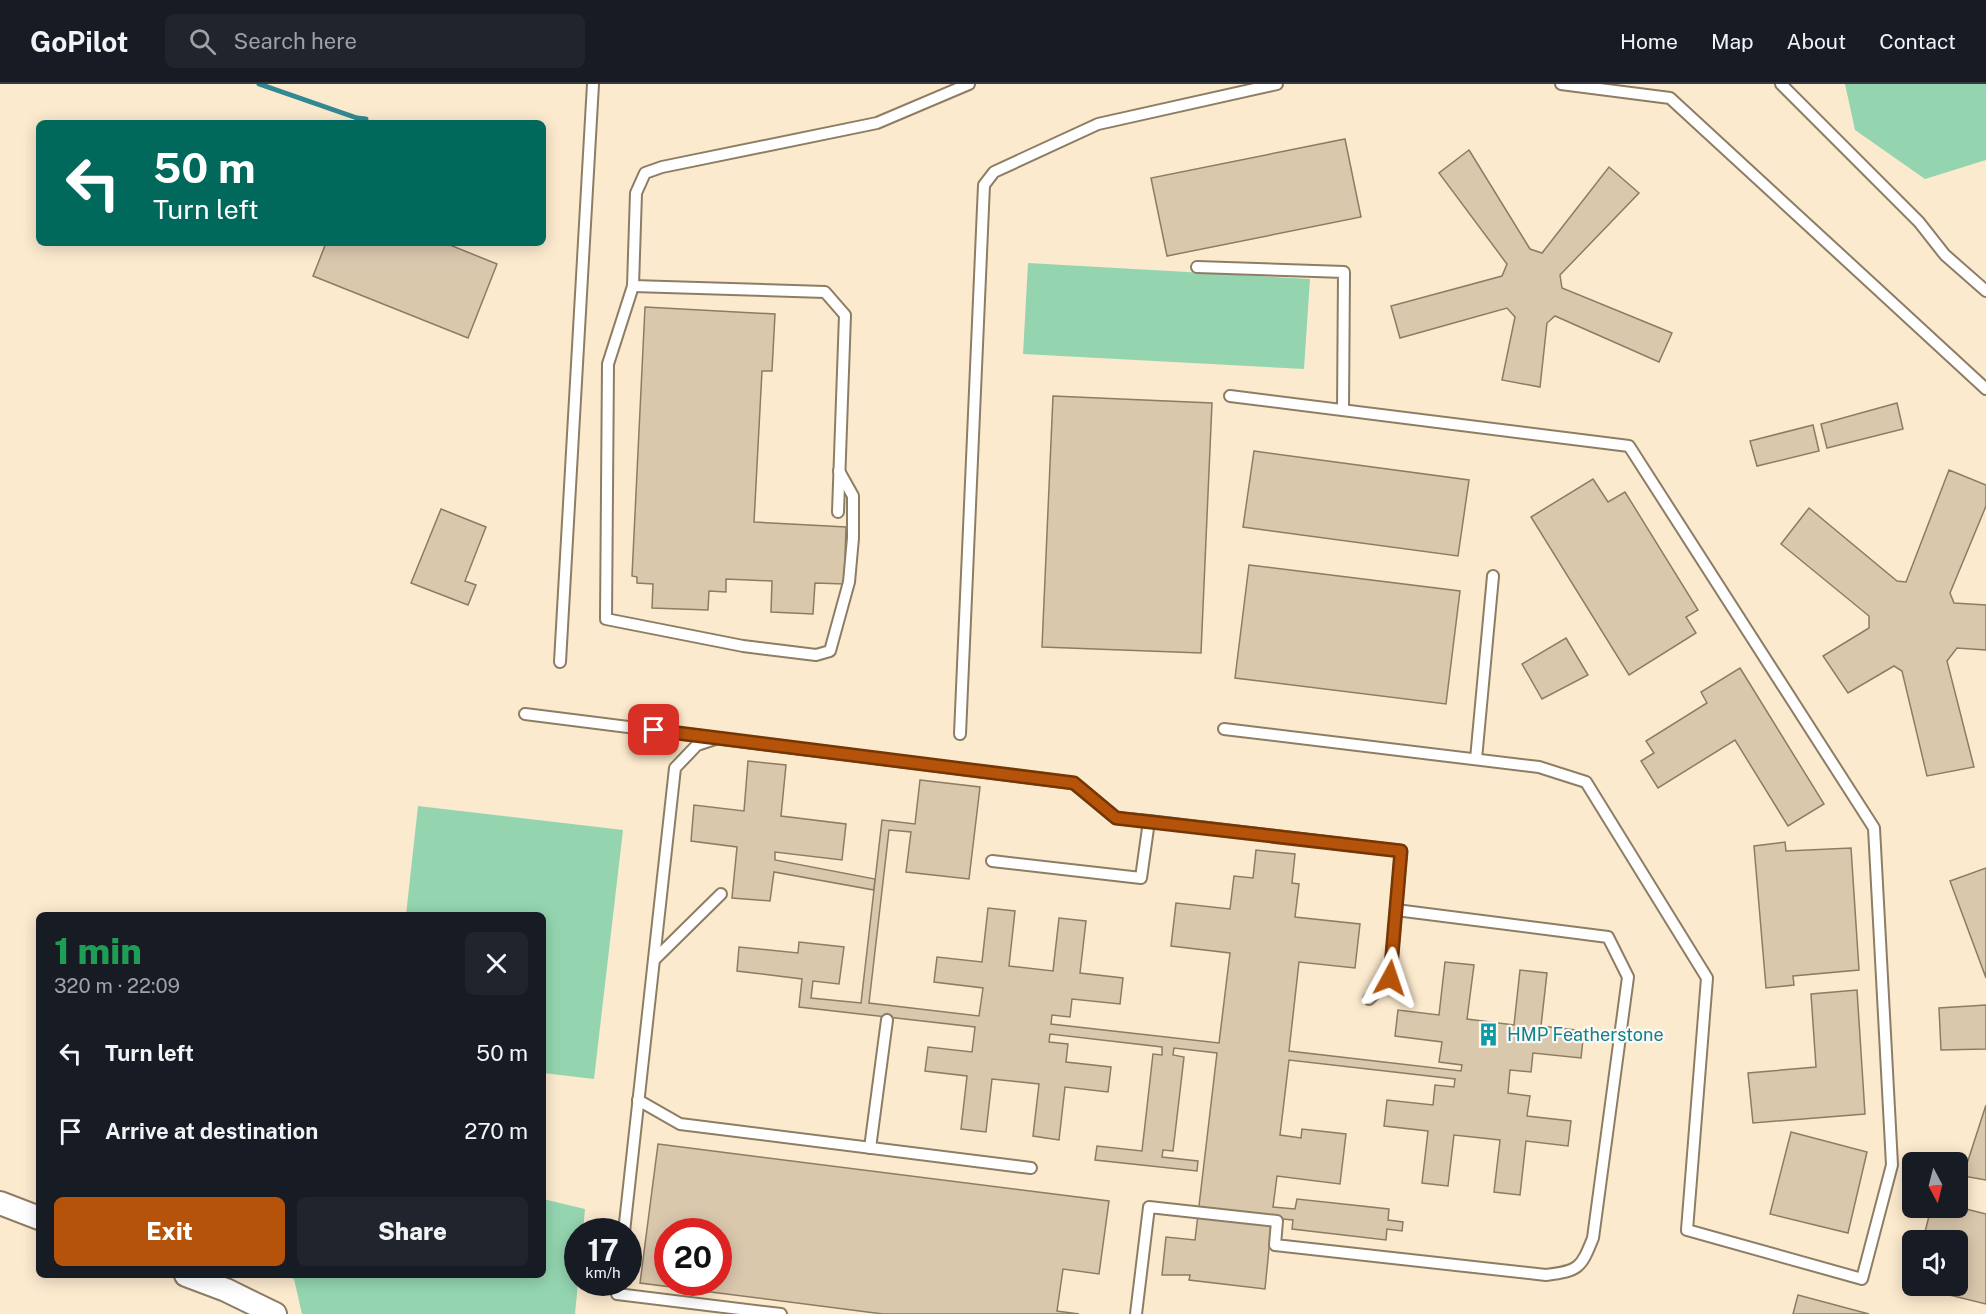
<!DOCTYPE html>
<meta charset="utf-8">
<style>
:root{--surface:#171b24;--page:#20242c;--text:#f1f3f6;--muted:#9ea1a6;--line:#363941;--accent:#b45309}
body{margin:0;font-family:"Public Sans",sans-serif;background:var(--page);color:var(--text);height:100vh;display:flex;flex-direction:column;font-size:22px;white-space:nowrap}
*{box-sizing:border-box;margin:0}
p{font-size:20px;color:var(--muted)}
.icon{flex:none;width:33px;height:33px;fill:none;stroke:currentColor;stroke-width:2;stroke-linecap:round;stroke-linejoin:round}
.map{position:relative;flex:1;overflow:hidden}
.side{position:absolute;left:36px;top:828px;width:510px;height:366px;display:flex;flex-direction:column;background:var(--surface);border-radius:9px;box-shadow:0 3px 15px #0003}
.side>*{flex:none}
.hud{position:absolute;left:36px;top:36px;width:510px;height:126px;border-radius:9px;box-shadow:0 3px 15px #0003;background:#00695c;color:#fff;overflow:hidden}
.needle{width:39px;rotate:173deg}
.buttons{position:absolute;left:1902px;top:1068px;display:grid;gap:12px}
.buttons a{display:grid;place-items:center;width:66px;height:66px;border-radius:9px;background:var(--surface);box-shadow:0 3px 15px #0003;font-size:30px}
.speed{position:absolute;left:564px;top:1134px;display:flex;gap:12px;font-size:30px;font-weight:700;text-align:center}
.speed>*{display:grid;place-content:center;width:78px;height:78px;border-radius:50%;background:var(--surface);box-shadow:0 3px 15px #0003;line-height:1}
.speed small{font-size:15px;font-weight:400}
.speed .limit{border:9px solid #d22;background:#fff;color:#111}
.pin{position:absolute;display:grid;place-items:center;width:51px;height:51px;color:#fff;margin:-26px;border-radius:12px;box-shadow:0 3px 9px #0006}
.me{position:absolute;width:66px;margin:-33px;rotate:5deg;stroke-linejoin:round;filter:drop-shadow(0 0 4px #0008)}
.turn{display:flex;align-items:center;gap:21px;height:126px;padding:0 18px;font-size:27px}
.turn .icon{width:78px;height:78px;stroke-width:2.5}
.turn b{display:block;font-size:42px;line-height:51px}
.round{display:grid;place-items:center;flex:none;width:63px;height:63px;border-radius:9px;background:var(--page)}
.overview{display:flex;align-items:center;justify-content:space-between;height:102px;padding:0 18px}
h1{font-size:36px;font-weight:800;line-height:45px;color:#1e9e55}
.button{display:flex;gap:12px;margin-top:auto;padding:12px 18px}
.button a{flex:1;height:69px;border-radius:9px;background:var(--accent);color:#fff;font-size:24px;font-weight:800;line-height:69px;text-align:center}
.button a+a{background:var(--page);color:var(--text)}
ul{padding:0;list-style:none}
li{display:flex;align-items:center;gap:18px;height:78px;padding:0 18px}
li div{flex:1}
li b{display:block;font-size:22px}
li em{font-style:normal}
header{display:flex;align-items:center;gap:36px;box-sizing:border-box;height:84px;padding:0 30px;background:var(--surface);border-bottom:2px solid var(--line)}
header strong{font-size:28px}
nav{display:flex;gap:33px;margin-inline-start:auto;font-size:21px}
.search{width:420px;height:54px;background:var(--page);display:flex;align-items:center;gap:15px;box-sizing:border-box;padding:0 21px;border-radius:9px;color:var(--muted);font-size:22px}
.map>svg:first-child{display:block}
.green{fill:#94d5b0}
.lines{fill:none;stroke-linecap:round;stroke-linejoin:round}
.stream{stroke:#338993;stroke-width:5}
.building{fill:#dac8ad;stroke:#8c7c62;stroke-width:1.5;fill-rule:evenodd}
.lane-casing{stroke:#8d7d64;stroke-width:14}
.street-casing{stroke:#8d7d64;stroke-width:26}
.lane{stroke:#fff;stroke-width:10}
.street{stroke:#fff;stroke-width:22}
.route-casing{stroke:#753606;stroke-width:15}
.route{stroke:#b45309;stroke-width:10}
.labels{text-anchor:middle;stroke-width:4.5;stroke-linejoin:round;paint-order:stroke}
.culture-label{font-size:18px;fill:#0d838f;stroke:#fdf9f3;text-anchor:start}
</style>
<header>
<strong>GoPilot</strong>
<div class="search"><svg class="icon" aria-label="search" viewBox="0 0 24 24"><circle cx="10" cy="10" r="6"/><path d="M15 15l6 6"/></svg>Search here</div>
<nav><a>Home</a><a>Map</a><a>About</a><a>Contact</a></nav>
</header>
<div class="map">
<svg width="1986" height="1230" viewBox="0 0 1986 1230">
<rect width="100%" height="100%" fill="#fceace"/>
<!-- green -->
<g class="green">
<path d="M 1845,0 L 1986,0 L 1986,76 L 1925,95 L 1855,46 Z"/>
<path d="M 1028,179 L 1310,195 L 1304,285 L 1023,270 Z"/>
<path d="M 418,722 L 623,746 L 594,995 L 543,989 L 543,831 L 406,831 Z"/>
<path d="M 543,1115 L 585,1125 L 583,1147 L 578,1148 L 578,1199 L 575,1230 L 302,1230 L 294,1195 L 282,1191 L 543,1191 Z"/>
</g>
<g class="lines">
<!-- stream -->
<path class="stream" d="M 259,0 L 357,34 L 366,35"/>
</g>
<!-- building -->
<g class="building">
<path d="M 1345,55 L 1361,133 L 1167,172 L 1151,94 Z"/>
<path d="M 1469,66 L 1530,165 L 1542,169 L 1609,83 L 1639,109 L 1560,191 L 1562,204 L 1672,249 L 1659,278 L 1555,232 L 1547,239 L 1540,303 L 1502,296 L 1515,233 L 1507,224 L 1400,254 L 1391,222 L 1502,192 L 1507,180 L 1439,89 Z"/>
<path d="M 326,159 L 445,159 L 497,180 L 468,254 L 313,192 Z"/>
<path d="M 645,223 L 775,230 L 772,287 L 762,287 L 754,438 L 846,443 L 844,500 L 815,499 L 813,530 L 771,528 L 772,497 L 726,495 L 726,508 L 709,507 L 708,526 L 652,524 L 653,500 L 637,499 L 637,493 L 632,492 Z"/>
<path d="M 1053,312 L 1212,319 L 1201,569 L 1042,563 Z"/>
<path d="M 1897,319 L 1903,345 L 1827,364 L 1821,340 Z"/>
<path d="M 1813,341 L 1819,367 L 1757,382 L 1750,357 Z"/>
<path d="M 1254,367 L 1469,396 L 1458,472 L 1243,443 Z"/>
<path d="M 1949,386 L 1986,401 L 1986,422 L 1950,509 L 1954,519 L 1986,521 L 1986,566 L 1957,564 L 1947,577 L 1974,683 L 1927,692 L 1902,587 L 1894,582 L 1848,609 L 1823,572 L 1869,544 L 1869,532 L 1781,460 L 1809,424 L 1897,497 L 1906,498 Z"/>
<path d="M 1593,395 L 1608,418 L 1625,408 L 1698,526 L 1686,533 L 1696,549 L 1629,591 L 1531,433 Z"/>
<path d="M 441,425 L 486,443 L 465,497 L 476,501 L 468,521 L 411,499 Z"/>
<path d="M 1249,481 L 1460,507 L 1446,620 L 1235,594 Z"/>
<path d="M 1566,554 L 1588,591 L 1542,615 L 1522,580 Z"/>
<path d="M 1740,584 L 1824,720 L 1788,742 L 1735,656 L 1658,704 L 1641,677 L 1654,669 L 1646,657 L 1707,619 L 1701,608 Z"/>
<path d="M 748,677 L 786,681 L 781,732 L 846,740 L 842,776 L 775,768 L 775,776 L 875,795 L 874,806 L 774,788 L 770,817 L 732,814 L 737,763 L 691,757 L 694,721 L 744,727 Z"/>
<path d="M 920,696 L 980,703 L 969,795 L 906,788 L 911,748 L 889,746 L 869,919 L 979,932 L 983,904 L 934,898 L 937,873 L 982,878 L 988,824 L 1015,827 L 1009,882 L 1053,887 L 1059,834 L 1086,837 L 1080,889 L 1123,894 L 1120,920 L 1072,915 L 1070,933 L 1052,931 L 1051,940 L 1219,959 L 1230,869 L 1171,862 L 1176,819 L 1230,825 L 1234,792 L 1253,794 L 1256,766 L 1295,770 L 1292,799 L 1299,800 L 1295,833 L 1360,840 L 1355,884 L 1299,878 L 1289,967 L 1461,987 L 1462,981 L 1439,978 L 1442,958 L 1395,952 L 1398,926 L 1439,931 L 1445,878 L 1474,881 L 1467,935 L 1514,941 L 1520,886 L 1547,889 L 1541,942 L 1584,947 L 1581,974 L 1533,969 L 1531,988 L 1510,986 L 1508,1009 L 1530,1012 L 1527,1032 L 1571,1037 L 1568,1062 L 1526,1057 L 1520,1111 L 1494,1108 L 1500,1056 L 1454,1051 L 1448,1102 L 1422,1099 L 1428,1047 L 1384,1042 L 1387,1016 L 1433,1021 L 1435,1001 L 1454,1003 L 1455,995 L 1289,976 L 1280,1051 L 1301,1054 L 1302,1045 L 1346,1050 L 1340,1100 L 1277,1092 L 1273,1123 L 1295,1125 L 1297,1115 L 1389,1125 L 1388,1136 L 1403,1138 L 1402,1147 L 1387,1145 L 1386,1156 L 1292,1145 L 1293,1136 L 1272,1134 L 1265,1205 L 1189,1196 L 1190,1191 L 1162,1191 L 1166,1153 L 1195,1156 L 1217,969 L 1174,964 L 1173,971 L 1184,973 L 1173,1067 L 1163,1066 L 1162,1073 L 1198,1077 L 1197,1087 L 1095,1076 L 1097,1062 L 1142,1067 L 1153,970 L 1162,971 L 1162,963 L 1050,950 L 1049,958 L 1068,960 L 1066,978 L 1111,983 L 1108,1008 L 1065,1003 L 1059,1056 L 1033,1052 L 1039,1000 L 992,995 L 986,1048 L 961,1045 L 967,992 L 925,987 L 928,963 L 972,968 L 975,943 L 799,923 L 802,895 L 737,887 L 739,863 L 798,869 L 799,858 L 844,863 L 839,900 L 813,897 L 811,914 L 861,919 L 882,736 L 915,740 Z"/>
<path d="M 1785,758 L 1786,767 L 1851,764 L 1859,886 L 1793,892 L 1794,901 L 1766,904 L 1754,762 Z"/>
<path d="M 1986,784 L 1986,894 L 1950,797 Z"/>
<path d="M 1857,906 L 1865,1030 L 1753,1039 L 1748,989 L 1816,983 L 1811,910 Z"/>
<path d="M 1986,921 L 1986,965 L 1941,966 L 1939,924 Z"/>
<path d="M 1986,1021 L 1986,1096 L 1963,1092 Z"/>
<path d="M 1791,1048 L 1867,1068 L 1848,1149 L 1770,1130 Z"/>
<path d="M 658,1060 L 1109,1117 L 1099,1190 L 1063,1185 L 1057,1227 L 1079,1230 L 883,1230 L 640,1199 ZM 668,1148 L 718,1148 L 718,1198 L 668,1198 Z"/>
<path d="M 1958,1123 L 1986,1130 L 1986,1220 L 1913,1202 L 1958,1202 L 1958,1156 L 1923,1156 L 1931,1124 Z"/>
<path d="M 1798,1211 L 1869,1230 L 1793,1230 Z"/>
</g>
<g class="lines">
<defs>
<g id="lane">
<path d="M 1561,0 L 1670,14 L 1986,305"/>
<path d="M 1781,0 L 1919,138 L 1945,171 L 1986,207"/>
<path d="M 1197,183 L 1344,188 L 1343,326"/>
<path d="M 633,202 L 825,208 L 845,231 L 838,428"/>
<path d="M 839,387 L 853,412 L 853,454 L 849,498 L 830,567 L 816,571 L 743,562 L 606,535 L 608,280 L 633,202 L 636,109 L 645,89 L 662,83 L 877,39 L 969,0"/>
<path d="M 560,578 L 593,0"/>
<path d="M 525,630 L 1073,699 L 1116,734 L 1149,737 L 1141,794 L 992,777"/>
<path d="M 1224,645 L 1539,683 L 1586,698 L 1707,894 L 1687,1146 L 1862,1195 L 1892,1081 L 1874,744 L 1629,362 L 1230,312"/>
<path d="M 960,650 L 984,101 L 994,88 L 1098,40 L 1277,0"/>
<path d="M 1476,675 L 1493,492"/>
<path d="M 654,876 L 721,810"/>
<path d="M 1369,915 L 1390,894 L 1396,826"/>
<path d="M 638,1016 L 680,1040 L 1031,1084"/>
<path d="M 870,1064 L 887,936"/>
<path d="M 624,1148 L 675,684 L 697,661 L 715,655"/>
<path d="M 618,1198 L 617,1210 L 781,1230"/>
<path d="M 1136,1230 L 1149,1123 L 1277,1137 L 1275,1161 L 1546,1191 C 1579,1187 1581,1184 1593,1154 L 1628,893 L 1608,853 L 1396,826 L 1401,767 L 1149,737"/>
</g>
<g id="street">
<path d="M 0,1119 L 39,1134"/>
<path d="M 186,1191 L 226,1206 L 275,1230"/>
</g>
</defs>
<!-- lane casing -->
<use href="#lane" class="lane-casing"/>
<!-- street casing -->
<use href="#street" class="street-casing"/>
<!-- lane -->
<use href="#lane" class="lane"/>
<!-- street -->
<use href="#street" class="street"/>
</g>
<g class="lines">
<defs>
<path id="route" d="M 654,646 L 1074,699 L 1116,734 L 1401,767 L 1390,894"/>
</defs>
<!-- route casing -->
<use href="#route" class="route-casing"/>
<!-- route -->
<use href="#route" class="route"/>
</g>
<!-- icons -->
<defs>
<symbol id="building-bare" viewBox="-9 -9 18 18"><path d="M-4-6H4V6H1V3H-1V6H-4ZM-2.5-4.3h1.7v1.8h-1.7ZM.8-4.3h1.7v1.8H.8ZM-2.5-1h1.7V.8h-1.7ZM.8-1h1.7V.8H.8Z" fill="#0f9aa8" stroke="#fdf9f3" stroke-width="2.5" paint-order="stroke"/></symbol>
</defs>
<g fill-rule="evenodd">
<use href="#building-bare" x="1472" y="934" width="33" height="33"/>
</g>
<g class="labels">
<!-- culture labels -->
<g class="culture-label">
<text x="1507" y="957">HMP Featherstone</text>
</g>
</g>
</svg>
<div class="buttons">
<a><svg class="needle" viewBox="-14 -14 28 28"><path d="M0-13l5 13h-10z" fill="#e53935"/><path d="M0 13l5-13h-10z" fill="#9ea1a6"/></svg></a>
<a><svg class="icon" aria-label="sound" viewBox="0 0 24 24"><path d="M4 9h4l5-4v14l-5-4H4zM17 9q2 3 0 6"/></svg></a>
</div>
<div class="speed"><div>17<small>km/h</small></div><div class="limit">20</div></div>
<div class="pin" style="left:654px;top:646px;background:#d93025"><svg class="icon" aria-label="arrive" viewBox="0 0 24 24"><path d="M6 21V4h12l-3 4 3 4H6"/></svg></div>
<svg class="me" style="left:1390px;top:894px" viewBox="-20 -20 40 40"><path d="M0-17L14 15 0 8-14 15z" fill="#b45309" stroke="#fff" stroke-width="4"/></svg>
<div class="hud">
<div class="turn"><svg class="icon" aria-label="left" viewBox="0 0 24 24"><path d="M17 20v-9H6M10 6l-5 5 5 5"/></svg><div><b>50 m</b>Turn left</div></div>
</div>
<section class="side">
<div class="overview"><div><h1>1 min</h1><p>320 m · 22:09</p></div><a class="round"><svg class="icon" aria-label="close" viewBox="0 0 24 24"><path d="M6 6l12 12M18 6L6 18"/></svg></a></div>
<ul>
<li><svg class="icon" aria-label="left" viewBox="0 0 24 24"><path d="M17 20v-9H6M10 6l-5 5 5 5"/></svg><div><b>Turn left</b></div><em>50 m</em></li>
<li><svg class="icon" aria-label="arrive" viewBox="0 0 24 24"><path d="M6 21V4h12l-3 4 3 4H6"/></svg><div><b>Arrive at destination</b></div><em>270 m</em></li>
</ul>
<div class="button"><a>Exit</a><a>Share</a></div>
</section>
</div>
